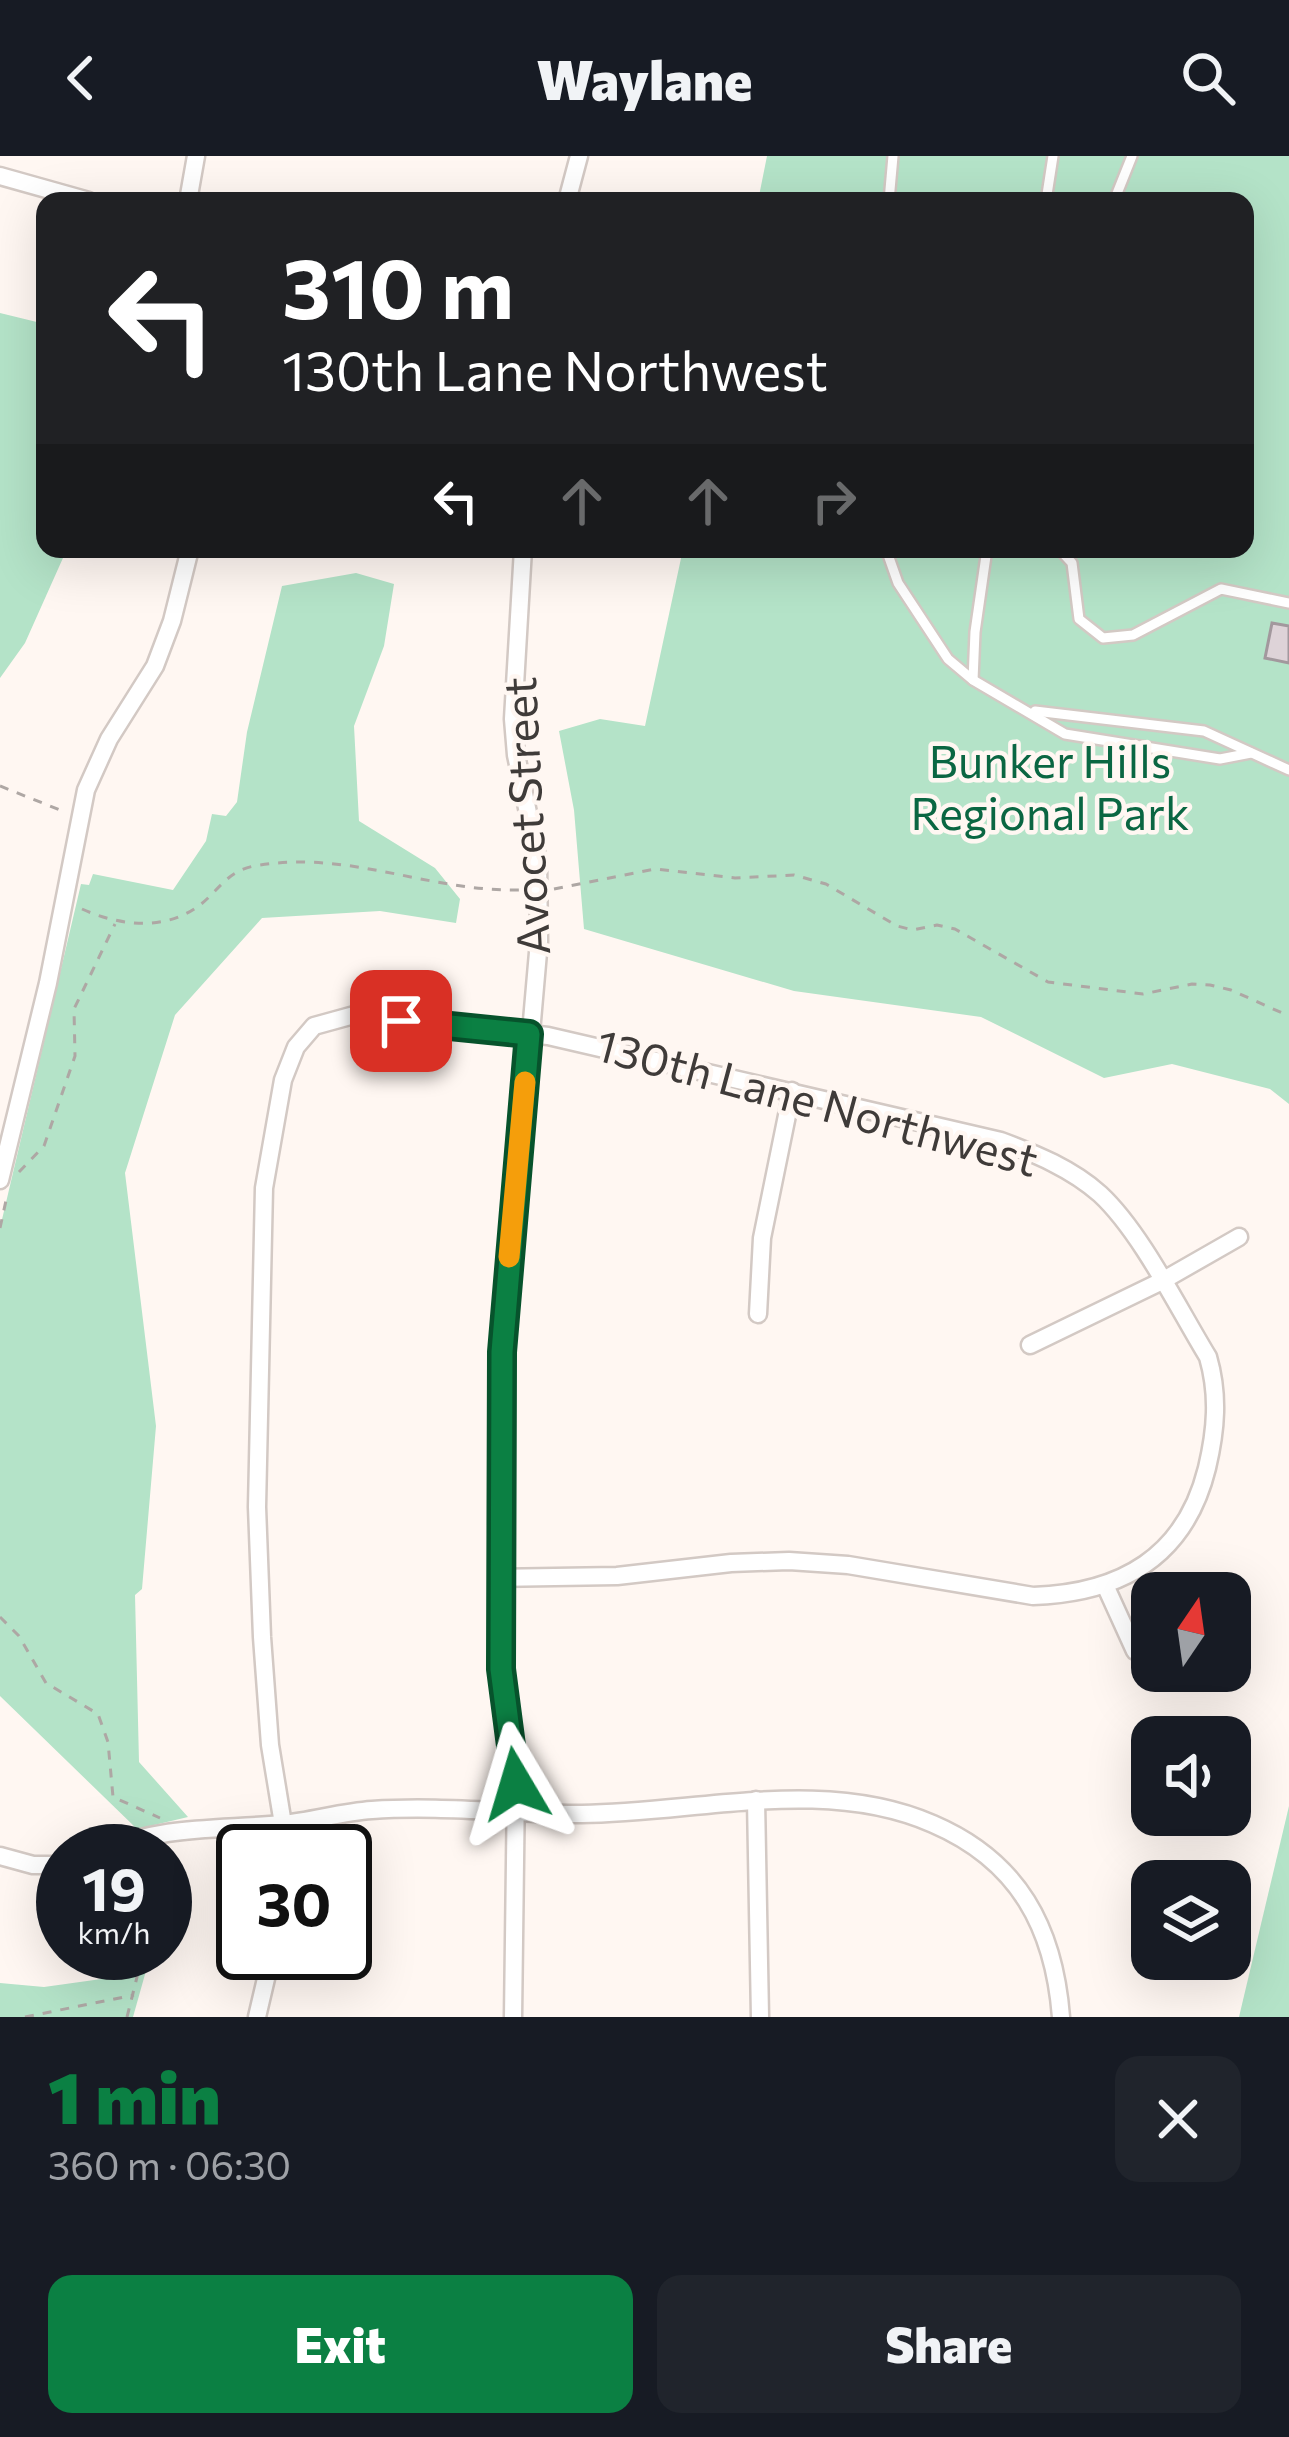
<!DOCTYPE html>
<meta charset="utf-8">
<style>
:root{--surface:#171b24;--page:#20242c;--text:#f1f3f6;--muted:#9ea1a6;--accent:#0b8043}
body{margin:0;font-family:Commissioner,sans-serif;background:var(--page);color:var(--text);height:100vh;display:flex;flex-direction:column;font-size:45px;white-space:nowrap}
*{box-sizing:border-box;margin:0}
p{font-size:39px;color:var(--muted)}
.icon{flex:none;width:66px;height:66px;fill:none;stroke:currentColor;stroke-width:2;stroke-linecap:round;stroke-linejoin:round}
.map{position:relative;height:1861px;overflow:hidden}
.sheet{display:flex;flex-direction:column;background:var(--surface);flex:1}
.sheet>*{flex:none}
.banner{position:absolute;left:36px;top:36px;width:1218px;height:366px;border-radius:24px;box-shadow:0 12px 48px #0002;background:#202124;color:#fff;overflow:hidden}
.needle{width:78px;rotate:13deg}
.controls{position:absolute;left:1131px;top:1416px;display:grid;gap:24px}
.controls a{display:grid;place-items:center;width:120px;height:120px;border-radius:24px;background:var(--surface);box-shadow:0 12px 48px #0002;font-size:60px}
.speed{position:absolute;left:36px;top:1668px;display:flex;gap:24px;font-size:60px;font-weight:700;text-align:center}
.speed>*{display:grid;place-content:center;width:156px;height:156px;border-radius:50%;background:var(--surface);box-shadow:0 12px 48px #0002;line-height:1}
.speed small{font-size:30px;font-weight:400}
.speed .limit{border:6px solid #111;border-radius:18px;background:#fff;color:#111}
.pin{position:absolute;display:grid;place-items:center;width:102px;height:102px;color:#fff;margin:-51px;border-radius:24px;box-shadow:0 6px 18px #0006}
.me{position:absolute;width:132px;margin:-66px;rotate:353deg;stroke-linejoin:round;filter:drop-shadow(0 0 9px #0008)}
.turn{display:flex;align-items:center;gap:42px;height:252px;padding:0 48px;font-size:54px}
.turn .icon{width:156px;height:156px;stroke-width:2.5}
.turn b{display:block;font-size:84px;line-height:102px}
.lanes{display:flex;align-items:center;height:114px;padding:0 48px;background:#0003;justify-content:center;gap:60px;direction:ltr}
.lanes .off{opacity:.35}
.round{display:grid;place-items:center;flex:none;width:126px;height:126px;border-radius:24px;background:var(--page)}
.headline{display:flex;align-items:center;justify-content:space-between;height:204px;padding:0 48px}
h1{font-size:72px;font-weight:800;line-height:90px;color:var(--accent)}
.action{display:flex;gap:24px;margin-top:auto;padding:24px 48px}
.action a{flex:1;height:138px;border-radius:24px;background:var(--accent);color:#fff;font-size:48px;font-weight:800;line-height:138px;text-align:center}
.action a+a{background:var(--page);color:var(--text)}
header{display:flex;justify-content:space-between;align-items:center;height:156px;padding:0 48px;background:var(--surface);font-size:54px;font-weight:800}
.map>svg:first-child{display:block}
.green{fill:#b4e3c8}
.building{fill:#ded3d8;stroke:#a2989d;stroke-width:3}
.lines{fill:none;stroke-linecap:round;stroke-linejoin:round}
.lane-casing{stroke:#d3c9c4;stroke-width:14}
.street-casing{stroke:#d3c9c4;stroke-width:21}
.path{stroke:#aea7a4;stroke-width:3;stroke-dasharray:9 9;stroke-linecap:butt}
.lane{stroke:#fff;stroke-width:9}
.street{stroke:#fff;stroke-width:16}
.route-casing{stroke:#07532c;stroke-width:30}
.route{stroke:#0b8043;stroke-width:21}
.slow{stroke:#f59e0b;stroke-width:21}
.labels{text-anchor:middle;stroke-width:9;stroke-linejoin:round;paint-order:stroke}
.park-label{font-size:45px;fill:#0a6642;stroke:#fff7f2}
.street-label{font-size:45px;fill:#3f3b39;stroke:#fff7f2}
</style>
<header><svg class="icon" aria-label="back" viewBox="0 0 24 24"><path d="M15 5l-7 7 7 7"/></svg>Waylane<svg class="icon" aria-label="search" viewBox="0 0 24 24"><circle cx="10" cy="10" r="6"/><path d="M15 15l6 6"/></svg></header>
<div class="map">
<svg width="1289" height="1861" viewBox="0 0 1289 1861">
<rect width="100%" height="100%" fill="#fff7f2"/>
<!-- green -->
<g class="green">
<path d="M 767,0 L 1289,0 L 1289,948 L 1270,933 L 1172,908 L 1104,922 L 981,861 L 794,835 L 584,773 L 574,654 L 559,575 L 600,563 L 645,570 L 683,393 L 1245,393 L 1245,45 L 758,45 Z"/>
<path d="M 0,157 L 45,168 L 45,393 L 67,393 L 25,487 L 0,522 Z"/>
<path d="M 356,417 L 394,428 L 384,490 L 354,570 L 359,665 L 435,712 L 460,743 L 456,767 L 380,755 L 262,762 L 175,859 L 125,1017 L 156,1270 L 142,1433 L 135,1439 L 139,1606 L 188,1661 L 137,1673 L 0,1540 L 0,1072 L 81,728 L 89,729 L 93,718 L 173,734 L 206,685 L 212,658 L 226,660 L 237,646 L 247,576 L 282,430 Z"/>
<path d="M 1289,1650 L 1289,1861 L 1239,1861 Z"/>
<path d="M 134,1797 L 151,1797 L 133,1861 L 0,1861 L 0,1827 L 44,1831 L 130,1819 Z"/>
</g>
<!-- building -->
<path class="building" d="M 1272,467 L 1289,470 L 1289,507 L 1265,502 Z"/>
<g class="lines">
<defs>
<g id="lane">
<path d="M 889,45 L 893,0"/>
<path d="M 1046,45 L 1053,0"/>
<path d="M 1114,45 L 1132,0"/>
<path d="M 886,393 L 898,427 L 948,503 L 973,524 L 1065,578 L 1220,603 L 1251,597"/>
<path d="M 1059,393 L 1072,407 L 1079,463 L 1103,482 L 1133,479 L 1221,433 L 1289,447"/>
<path d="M 973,524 L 975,476 L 987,393"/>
<path d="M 1035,555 L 1204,575 L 1289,614"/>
</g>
<g id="street">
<path d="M 0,20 L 89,45"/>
<path d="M 188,45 L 196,0"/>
<path d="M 567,45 L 579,0"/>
<path d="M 0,1024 L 48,827 L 86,634 L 109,583 L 155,510 L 172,465 L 190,393"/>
<path d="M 758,1158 L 762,1082 L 792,935"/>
<path d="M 1030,1189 L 1162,1125 L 1239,1081"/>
<path d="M 1105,1429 L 1135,1495"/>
<path d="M 756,1644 L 760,1861"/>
<path d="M 104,1695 C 161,1669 221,1674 282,1668 C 312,1665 342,1656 372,1654 C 441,1649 512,1658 582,1658 C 697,1657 824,1620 933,1668 C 1019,1705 1054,1772 1061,1861"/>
<path d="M 282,1695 L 283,1668 L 270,1589 L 262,1481 L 257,1351 L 264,1032 L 283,924 L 296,891 L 314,870 L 354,859 L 548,880 L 1001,985 C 1036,998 1072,1013 1100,1038 C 1141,1076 1178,1152 1208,1201 C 1219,1239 1216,1274 1207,1312 C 1185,1401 1121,1437 1033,1440 L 848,1409 L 789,1405 L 731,1407 L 617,1420 L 500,1422"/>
<path d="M 0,1700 L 33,1709 L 63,1709"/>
<path d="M 257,1861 L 272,1797"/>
<path d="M 513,1861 L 516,1628 L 501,1513 L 503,1196 L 539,785 L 538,705 L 516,599 L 513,563 L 523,393"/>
</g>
</defs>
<!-- lane casing -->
<use href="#lane" class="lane-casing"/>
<!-- street casing -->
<use href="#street" class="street-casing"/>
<!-- path -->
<g class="path">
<path d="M 0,630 L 65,656"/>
<path d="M 554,733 L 655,713 L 735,722 L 794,719 L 826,728 L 897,770 L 913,774 L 937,769 L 955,773 L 1048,826 L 1143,838 L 1192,828 L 1210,829 L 1231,834 L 1289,860"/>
<path d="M 82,753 C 124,772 175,776 210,740 C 224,726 233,714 254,710 C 349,693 427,736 520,734"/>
<path d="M 19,1016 L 44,990 L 75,900 L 74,853 L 115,768"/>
<path d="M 0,1072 L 7,1040"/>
<path d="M 0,1461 L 19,1480 L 46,1527 L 98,1558 L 108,1586 L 113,1641 L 160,1662"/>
<path d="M 25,1861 L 134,1839"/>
<path d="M 127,1861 L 143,1797"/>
</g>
<!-- lane -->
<use href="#lane" class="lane"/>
<!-- street -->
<use href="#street" class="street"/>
</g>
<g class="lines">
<defs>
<path id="route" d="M 401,865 L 529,878 L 502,1196 L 501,1513 L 516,1628"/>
</defs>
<!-- route casing -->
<use href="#route" class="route-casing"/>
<!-- route -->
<use href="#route" class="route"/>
<!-- slow -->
<path class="slow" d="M 509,1101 L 525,926"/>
</g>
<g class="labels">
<!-- park labels -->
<g class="park-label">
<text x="1050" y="622">Bunker Hills<tspan x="1050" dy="52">Regional Park</tspan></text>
</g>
<!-- street labels -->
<g class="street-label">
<text transform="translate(527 660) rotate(-93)" y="16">Avocet Street</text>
<text transform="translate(817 947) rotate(15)" y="16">130th Lane Northwest</text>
</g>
</g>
</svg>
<div class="controls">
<a><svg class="needle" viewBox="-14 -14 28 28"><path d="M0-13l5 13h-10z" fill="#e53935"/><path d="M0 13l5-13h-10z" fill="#9ea1a6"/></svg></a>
<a><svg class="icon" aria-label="sound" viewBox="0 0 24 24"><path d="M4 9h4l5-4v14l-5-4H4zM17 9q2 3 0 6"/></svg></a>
<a><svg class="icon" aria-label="layers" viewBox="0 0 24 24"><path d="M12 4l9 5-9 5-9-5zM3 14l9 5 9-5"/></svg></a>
</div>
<div class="speed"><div>19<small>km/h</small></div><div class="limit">30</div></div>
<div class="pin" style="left:401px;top:865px;background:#d93025"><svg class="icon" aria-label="arrive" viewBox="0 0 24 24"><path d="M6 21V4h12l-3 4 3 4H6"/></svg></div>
<svg class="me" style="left:516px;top:1628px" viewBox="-20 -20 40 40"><path d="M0-17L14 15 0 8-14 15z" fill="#0b8043" stroke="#fff" stroke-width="4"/></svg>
<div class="banner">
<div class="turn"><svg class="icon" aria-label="left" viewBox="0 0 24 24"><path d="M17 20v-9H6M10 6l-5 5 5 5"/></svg><div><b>310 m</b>130th Lane Northwest</div></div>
<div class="lanes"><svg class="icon" aria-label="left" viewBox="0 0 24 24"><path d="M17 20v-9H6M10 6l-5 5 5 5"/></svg><svg class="icon off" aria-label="ahead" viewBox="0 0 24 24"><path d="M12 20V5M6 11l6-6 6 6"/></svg><svg class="icon off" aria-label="ahead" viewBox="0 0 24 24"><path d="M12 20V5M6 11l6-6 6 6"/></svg><svg class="icon off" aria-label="right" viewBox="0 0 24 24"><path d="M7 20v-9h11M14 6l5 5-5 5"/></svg></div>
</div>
</div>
<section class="sheet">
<div class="headline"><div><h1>1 min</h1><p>360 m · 06:30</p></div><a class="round"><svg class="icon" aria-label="close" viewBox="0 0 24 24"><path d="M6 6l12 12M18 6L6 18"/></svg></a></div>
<div class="action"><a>Exit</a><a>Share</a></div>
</section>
